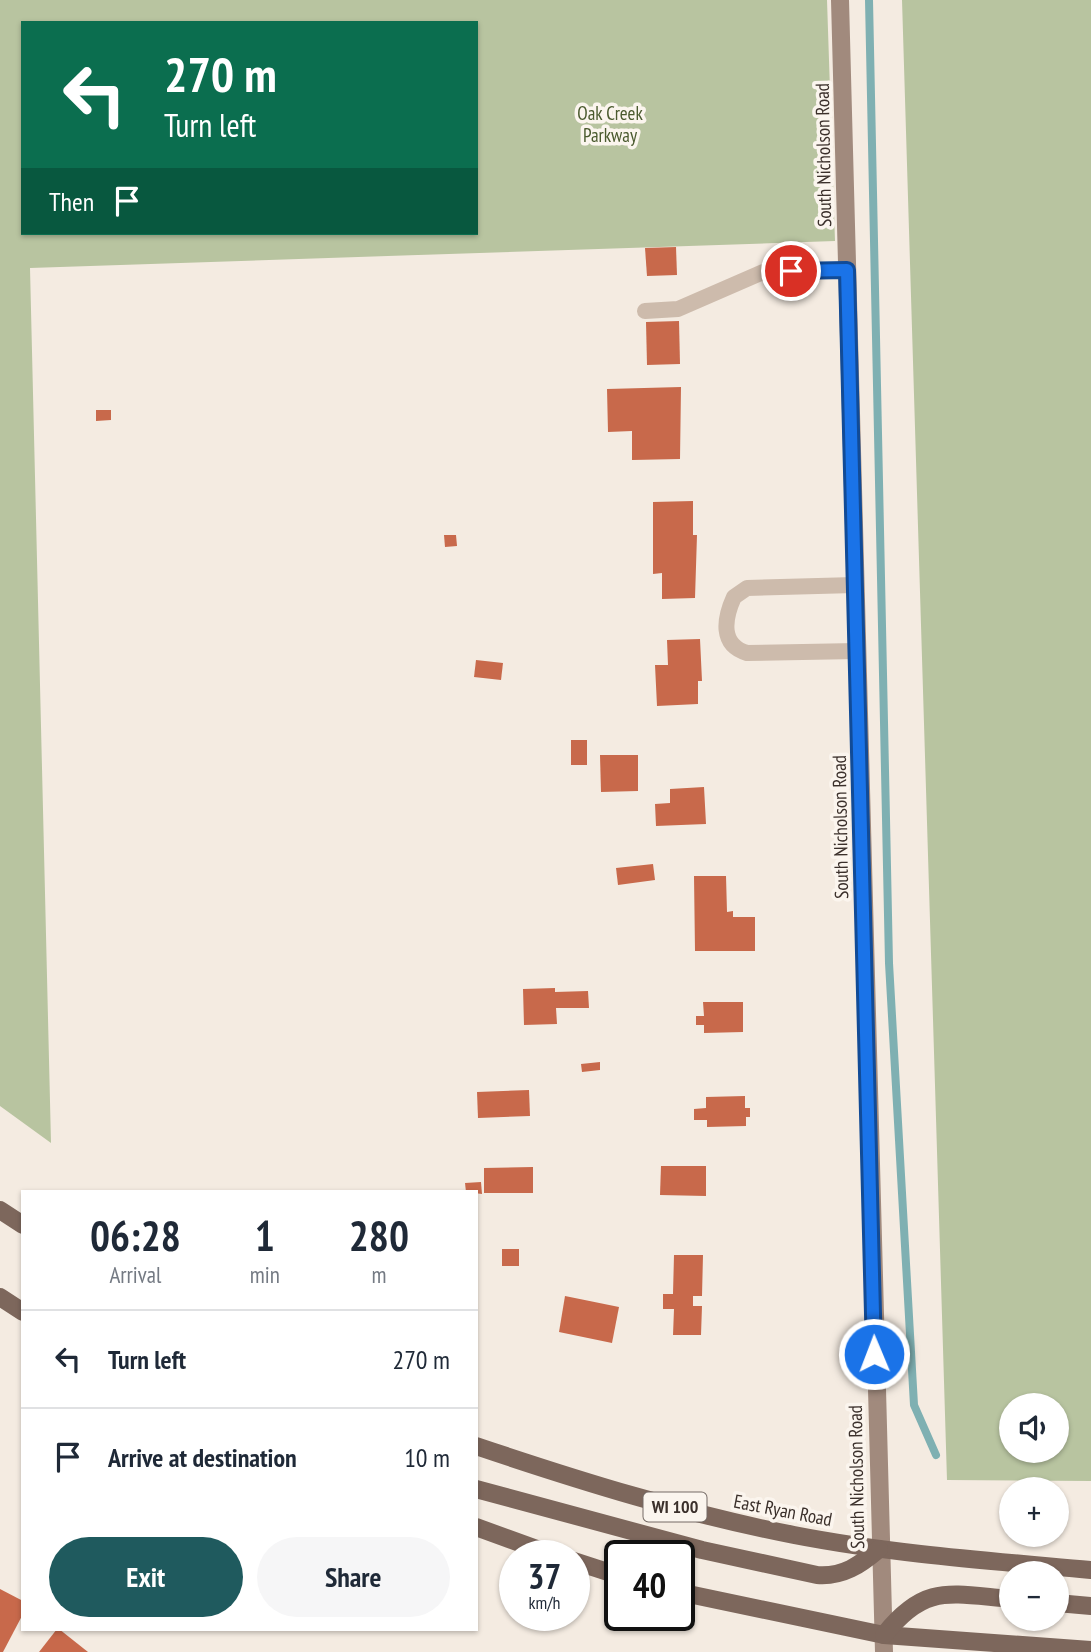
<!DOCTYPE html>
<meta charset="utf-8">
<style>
:root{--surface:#fff;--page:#f6f6f7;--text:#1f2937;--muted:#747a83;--line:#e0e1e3;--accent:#1f5a5e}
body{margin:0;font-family:"PT Sans Narrow",sans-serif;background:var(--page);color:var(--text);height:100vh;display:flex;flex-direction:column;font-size:26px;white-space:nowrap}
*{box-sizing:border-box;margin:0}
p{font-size:23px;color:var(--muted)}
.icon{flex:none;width:38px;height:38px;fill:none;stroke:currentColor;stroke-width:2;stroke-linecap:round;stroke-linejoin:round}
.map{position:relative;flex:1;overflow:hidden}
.side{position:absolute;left:21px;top:1190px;width:457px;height:441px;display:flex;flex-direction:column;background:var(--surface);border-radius:0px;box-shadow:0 2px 5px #0004}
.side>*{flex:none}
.hud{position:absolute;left:21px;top:21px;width:457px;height:214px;border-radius:0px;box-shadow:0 2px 5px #0004;background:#0b6e4f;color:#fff;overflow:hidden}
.tools{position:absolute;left:999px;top:1393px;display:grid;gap:14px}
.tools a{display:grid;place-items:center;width:70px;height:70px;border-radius:50%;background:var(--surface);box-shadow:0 2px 5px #0004;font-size:35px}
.speed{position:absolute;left:499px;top:1540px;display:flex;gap:14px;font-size:35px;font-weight:700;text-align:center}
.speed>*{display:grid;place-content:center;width:91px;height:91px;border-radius:50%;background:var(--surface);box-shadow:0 2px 5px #0004;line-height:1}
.speed small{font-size:18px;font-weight:400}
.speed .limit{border:4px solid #111;border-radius:10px;background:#fff;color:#111}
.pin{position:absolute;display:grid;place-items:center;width:60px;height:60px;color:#fff;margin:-30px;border:4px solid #fff;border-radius:50%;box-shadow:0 2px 7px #0007}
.me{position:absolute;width:77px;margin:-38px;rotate:359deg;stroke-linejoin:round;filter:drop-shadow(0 0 5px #0008)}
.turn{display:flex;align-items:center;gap:24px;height:147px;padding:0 28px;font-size:32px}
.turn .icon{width:91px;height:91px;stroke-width:2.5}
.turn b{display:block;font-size:49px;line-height:60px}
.then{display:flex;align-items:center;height:66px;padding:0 28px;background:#0003;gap:14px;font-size:26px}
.eta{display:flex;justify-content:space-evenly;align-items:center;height:119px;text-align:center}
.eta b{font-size:42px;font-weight:700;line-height:49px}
.button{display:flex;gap:14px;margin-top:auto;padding:14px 28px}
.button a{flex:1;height:80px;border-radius:42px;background:var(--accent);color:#fff;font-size:28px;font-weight:700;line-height:80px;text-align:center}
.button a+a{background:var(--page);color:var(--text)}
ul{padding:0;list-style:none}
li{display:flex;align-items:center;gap:21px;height:98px;padding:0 28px;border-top:2px solid var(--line)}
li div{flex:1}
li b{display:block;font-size:26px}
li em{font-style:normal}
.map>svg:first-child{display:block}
.green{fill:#b8c4a0;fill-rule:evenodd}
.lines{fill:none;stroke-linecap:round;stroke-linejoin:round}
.stream{stroke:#7fb0b2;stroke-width:8}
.building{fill:#c8694b}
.lane{stroke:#cdbbac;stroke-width:16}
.secondary{stroke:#a18a7d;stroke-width:18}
.primary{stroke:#7d675c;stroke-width:18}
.route-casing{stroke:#114b97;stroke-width:18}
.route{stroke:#1a73e8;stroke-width:12}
.labels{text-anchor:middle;stroke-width:7;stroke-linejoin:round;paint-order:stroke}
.shield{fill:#fbf5ee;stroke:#756b66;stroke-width:2}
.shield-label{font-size:18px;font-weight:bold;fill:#3b302b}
.park-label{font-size:19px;fill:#4a5a2e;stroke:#fbf5ee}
.street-label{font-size:19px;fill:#3b302b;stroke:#fbf5ee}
</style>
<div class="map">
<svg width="1091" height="1652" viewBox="0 0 1091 1652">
<rect width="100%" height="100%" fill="#f4ebe1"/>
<!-- green -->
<g class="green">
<path d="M 0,0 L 827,0 L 835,241 L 30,268 L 51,1143 L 0,1106 ZM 23,23 L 476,23 L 476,233 L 23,233 Z"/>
<path d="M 902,0 L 1091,0 L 1091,1481 L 947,1480 ZM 1012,1405 L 1057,1405 L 1057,1451 L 1012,1451 Z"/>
</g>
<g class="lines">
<!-- stream -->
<path class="stream" d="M 869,0 L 889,963 L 914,1405 L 936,1455"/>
</g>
<!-- building -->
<g class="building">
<path d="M 676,247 L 677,275 L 647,276 L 645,248 Z"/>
<path d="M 679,321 L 680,364 L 647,365 L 646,322 Z"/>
<path d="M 681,387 L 680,459 L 632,460 L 632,431 L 608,432 L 607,389 Z"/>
<path d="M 96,410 L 111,410 L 111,420 L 96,421 Z"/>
<path d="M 693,501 L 693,535 L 697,535 L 695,598 L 662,599 L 662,573 L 653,574 L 653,502 Z"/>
<path d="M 444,535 L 456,535 L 457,546 L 445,547 Z"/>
<path d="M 700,639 L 702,681 L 698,681 L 698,704 L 657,706 L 655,665 L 668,665 L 667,640 Z"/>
<path d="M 476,660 L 503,663 L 501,680 L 474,677 Z"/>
<rect x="571" y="740" width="16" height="25"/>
<path d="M 600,755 L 638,755 L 638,791 L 601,792 Z"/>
<path d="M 704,787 L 706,824 L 656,826 L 655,804 L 670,803 L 670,789 Z"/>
<path d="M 653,864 L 655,880 L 618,885 L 616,868 Z"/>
<path d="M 694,876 L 726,876 L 727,912 L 733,911 L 733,917 L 755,917 L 755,951 L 695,951 Z"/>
<path d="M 555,988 L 555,992 L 588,991 L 589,1008 L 556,1008 L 557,1024 L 524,1025 L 523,989 Z"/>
<path d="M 703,1002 L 743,1002 L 743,1032 L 704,1033 L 704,1025 L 696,1025 L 696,1016 L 704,1016 Z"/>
<path d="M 600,1062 L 600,1070 L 582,1072 L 581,1064 Z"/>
<path d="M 529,1090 L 530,1116 L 478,1118 L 477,1092 Z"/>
<path d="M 745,1096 L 745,1108 L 750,1108 L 750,1117 L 746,1117 L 746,1126 L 707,1127 L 707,1120 L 694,1120 L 694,1109 L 706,1108 L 706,1097 Z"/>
<path d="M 661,1166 L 706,1166 L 706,1196 L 660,1195 Z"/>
<path d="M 533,1167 L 533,1193 L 484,1193 L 484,1168 Z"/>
<path d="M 481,1182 L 482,1194 L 466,1192 L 465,1183 Z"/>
<rect x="502" y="1249" width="17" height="17"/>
<path d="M 674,1255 L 703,1255 L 702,1296 L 693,1296 L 693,1306 L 702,1306 L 701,1335 L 673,1335 L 674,1309 L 663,1309 L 663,1294 L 673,1294 Z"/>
<path d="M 565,1296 L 619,1307 L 612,1343 L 559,1332 Z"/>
<path d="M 0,1589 L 23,1601 L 23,1614 L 3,1652 L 0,1652 Z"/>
<path d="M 57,1629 L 59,1629 L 88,1652 L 39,1652 Z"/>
</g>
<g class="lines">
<!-- lane -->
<g class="lane">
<path d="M 645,311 L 678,309 L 763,272 L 847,270"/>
<path d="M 855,585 L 747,588 L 734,597 C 724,619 720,645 747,653 L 857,651"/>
</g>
<!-- secondary -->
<path class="secondary" d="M 840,0 L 884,1652"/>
<!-- primary -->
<g class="primary">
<path d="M 0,1210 L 23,1225"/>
<path d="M 0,1297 L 23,1312"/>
<path d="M 476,1446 C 580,1481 686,1514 794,1535 C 892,1554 992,1561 1091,1570"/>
<path d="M 476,1489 L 702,1550 L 817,1575 C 843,1577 860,1565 879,1549"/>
<path d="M 476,1527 L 556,1556"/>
<path d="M 574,1561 L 620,1576"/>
<path d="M 679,1592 L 884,1635 L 1091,1650"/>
<path d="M 1057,1603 L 1091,1606"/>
<path d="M 884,1635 C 925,1583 950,1594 1012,1599"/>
</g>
</g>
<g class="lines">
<defs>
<path id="route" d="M 791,271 L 847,270 L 874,1354"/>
</defs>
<!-- route casing -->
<use href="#route" class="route-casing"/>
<!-- route -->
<use href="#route" class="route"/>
</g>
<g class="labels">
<!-- shield labels -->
<rect class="shield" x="643.5" y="1492.5" width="63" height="29" rx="5"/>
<g class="shield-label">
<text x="675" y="1513">WI 100</text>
</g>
<!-- park labels -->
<g class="park-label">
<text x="610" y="120">Oak Creek<tspan x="610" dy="22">Parkway</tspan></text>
</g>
<!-- street labels -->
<g class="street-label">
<text transform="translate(823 155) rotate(-91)" y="7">South Nicholson Road</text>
<text transform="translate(840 827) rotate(-91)" y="7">South Nicholson Road</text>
<text transform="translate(856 1477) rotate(-91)" y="7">South Nicholson Road</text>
<text transform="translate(783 1510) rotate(11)" y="7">East Ryan Road</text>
</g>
</g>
</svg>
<div class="tools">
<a><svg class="icon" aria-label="sound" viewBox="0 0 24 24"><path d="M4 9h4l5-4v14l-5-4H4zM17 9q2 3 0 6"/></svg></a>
<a>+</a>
<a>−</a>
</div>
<div class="speed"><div>37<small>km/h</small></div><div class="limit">40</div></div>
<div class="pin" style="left:791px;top:271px;background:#d93025"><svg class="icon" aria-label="arrive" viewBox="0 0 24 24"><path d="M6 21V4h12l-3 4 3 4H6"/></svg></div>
<svg class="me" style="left:874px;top:1354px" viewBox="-20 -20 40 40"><circle r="17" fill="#1a73e8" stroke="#fff" stroke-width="3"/><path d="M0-11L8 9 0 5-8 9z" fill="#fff"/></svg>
<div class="hud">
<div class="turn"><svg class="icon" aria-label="left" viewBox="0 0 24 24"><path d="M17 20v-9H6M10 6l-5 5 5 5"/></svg><div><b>270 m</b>Turn left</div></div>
<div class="then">Then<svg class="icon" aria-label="arrive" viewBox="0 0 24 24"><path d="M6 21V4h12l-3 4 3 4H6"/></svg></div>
</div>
<section class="side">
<div class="eta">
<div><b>06:28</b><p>Arrival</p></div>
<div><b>1</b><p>min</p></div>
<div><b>280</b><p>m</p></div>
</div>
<ul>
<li><svg class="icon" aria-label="left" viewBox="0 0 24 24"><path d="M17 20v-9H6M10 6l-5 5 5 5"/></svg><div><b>Turn left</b></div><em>270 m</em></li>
<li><svg class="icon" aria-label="arrive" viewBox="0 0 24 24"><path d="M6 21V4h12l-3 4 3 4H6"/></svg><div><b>Arrive at destination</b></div><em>10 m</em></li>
</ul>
<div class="button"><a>Exit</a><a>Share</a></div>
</section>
</div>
